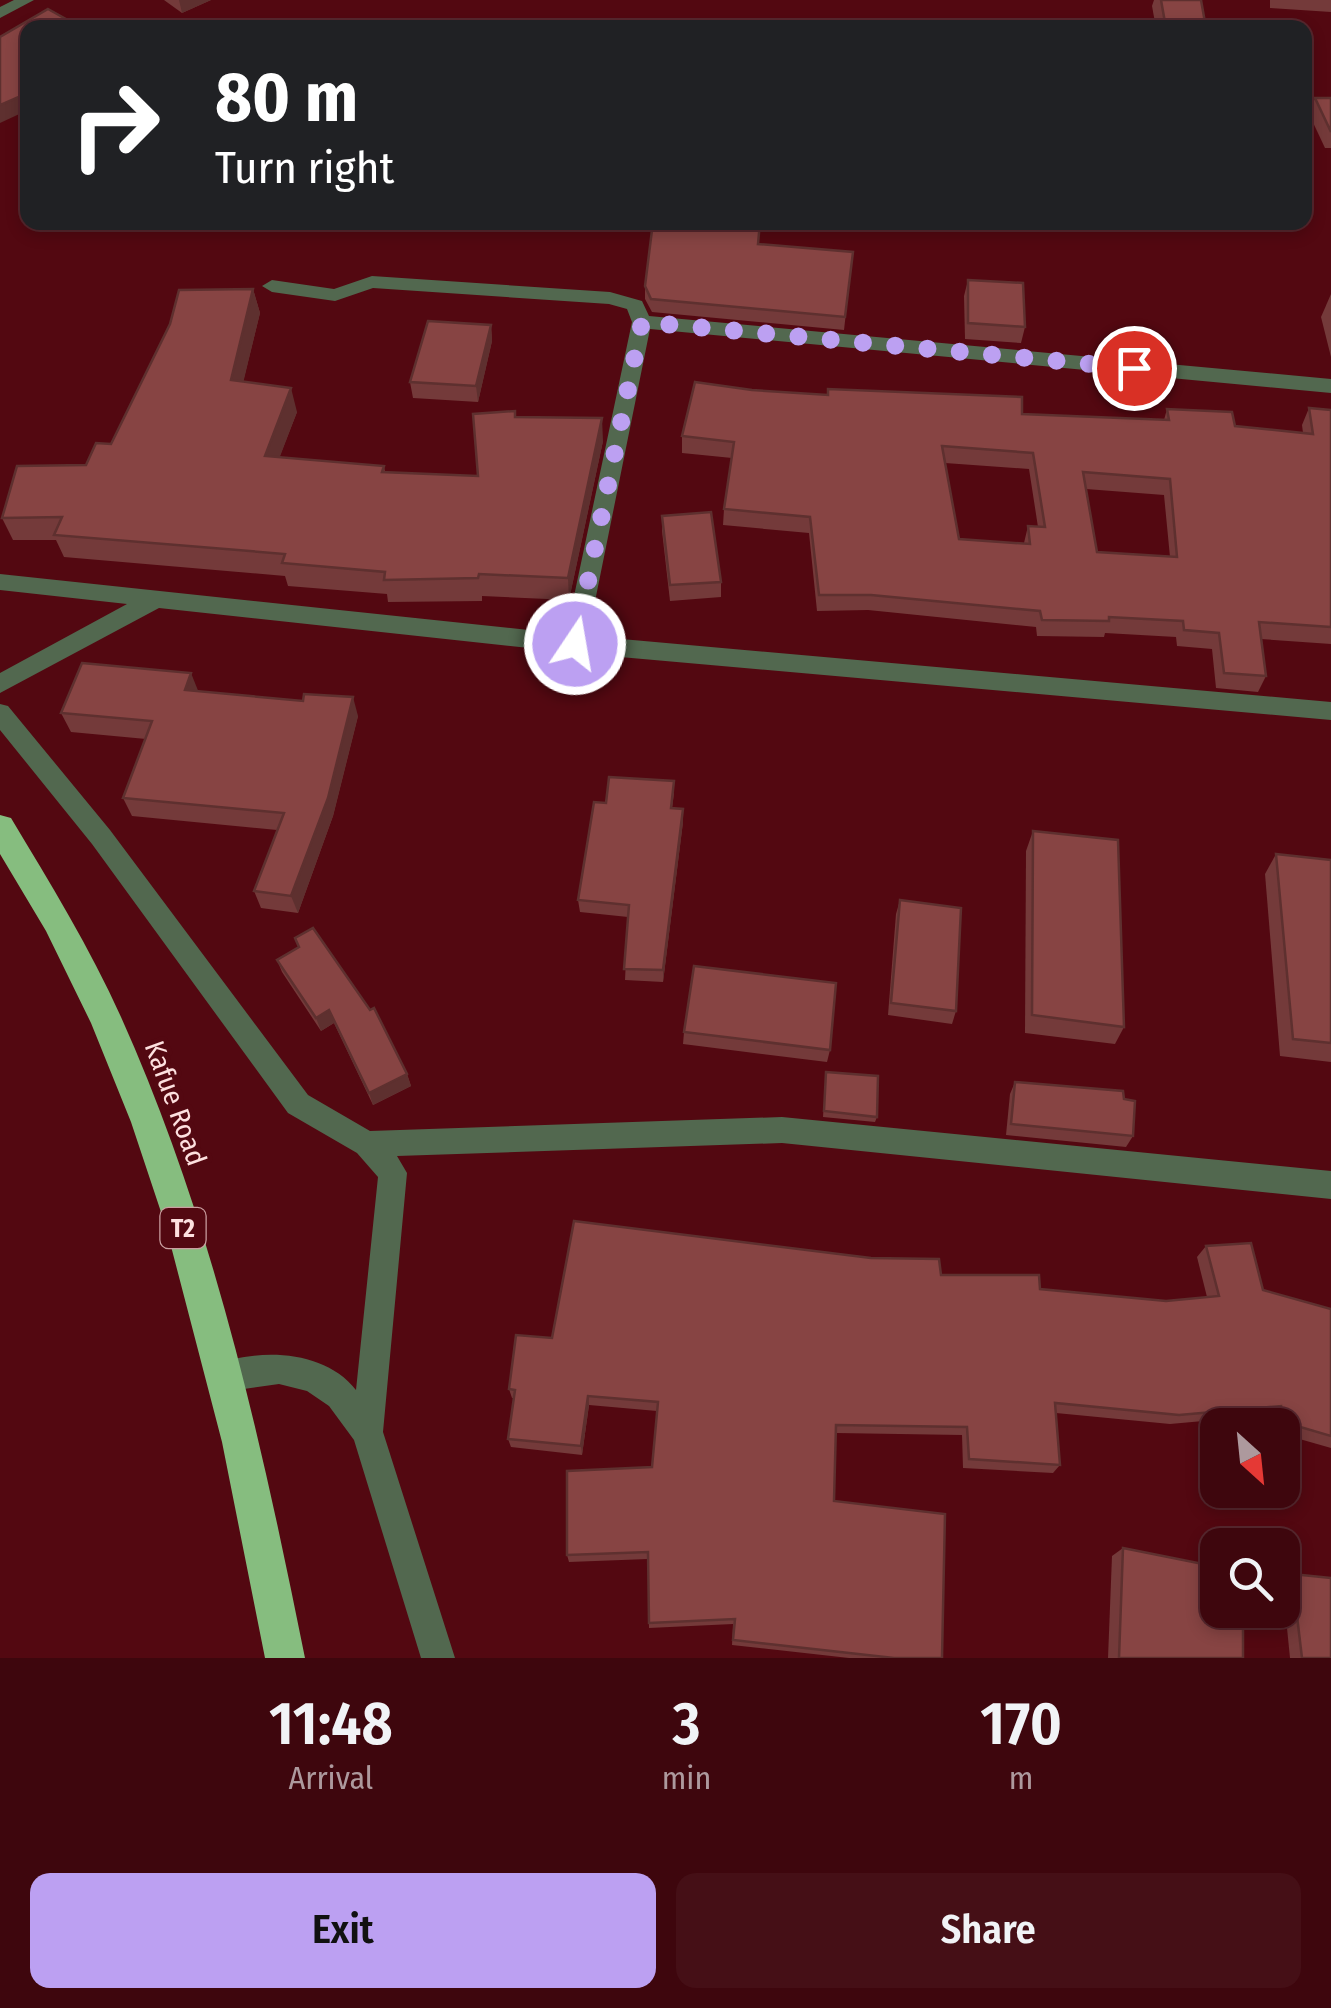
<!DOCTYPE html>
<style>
:root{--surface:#3e060d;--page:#450f16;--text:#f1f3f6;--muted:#ad999d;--line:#57272e;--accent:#bca0f2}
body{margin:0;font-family:"Fira Sans Condensed",sans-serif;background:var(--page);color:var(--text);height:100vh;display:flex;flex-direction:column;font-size:38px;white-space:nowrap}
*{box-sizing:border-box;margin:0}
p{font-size:32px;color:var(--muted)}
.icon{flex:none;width:55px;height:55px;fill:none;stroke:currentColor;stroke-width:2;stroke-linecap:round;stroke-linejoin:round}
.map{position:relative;height:1658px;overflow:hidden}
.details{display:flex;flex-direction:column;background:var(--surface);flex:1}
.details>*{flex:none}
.hud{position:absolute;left:20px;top:20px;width:1292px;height:210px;border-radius:20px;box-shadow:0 5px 15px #0003,0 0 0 2px var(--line);background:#202124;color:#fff;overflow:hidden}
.needle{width:65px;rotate:153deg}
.controls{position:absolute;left:1200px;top:1408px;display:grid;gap:20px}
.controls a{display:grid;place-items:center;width:100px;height:100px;border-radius:20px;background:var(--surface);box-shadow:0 5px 15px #0003,0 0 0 2px var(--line);font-size:50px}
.pin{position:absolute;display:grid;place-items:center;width:85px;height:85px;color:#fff;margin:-42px;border:5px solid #fff;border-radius:50%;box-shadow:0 2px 10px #0007}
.me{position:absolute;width:110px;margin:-55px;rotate:12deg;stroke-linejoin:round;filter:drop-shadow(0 0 8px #0008)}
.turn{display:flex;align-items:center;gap:35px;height:210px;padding:0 30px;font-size:45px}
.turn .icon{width:130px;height:130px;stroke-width:2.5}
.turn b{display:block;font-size:70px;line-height:85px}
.eta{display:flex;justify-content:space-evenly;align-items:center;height:170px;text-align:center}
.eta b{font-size:60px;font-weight:600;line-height:70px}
.primary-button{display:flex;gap:20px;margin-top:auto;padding:20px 30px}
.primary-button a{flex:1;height:115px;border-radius:20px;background:var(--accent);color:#111;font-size:40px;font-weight:600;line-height:115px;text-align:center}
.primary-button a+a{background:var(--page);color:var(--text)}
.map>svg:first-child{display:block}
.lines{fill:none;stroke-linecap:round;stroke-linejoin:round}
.minor{fill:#52684f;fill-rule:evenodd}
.highway{fill:#86bd7f;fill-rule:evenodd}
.wall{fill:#743a3a;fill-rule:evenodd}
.shaded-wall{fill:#5e302f}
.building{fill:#874443;stroke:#5e302f;stroke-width:2.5;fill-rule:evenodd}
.route{stroke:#bca0f2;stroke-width:18;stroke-dasharray:0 32.4}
.labels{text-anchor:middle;stroke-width:10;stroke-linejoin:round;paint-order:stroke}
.shield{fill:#530811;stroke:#ca9fa1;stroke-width:2.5}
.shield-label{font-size:25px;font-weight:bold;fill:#fde0df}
.street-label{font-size:28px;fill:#fde0df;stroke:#530811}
</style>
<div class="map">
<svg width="1331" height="1658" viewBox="0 0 1331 1658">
<rect width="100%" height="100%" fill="#530811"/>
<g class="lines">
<!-- minor -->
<g class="minor">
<path d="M 14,0 L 34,0 L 0,18 L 0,7 Z"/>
<path d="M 372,276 L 610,292 L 642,301 L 649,316 L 1331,379 L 1331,393 L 650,329 L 588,636 L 1331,702 L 1331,720 L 575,653 L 159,608 L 0,693 L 0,673 L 127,604 L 0,590 L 0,574 L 566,634 L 632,322 L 627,309 L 609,304 L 373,288 L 335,301 L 272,292 L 262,286 L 272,280 L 334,289 Z"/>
<path d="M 0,704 L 8,706 L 110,830 L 308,1095 L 370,1131 L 782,1117 L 1331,1171 L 1331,1199 L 782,1143 L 397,1156 L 407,1173 L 383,1432 L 455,1658 L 421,1658 L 354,1440 L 329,1406 L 307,1391 L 279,1384 L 223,1392 L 212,1388 L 208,1377 L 212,1366 C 256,1348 324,1349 356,1390 L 378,1177 L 357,1153 L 288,1113 L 92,844 L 0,730 Z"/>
</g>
<!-- highway -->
<path class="highway" d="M 0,815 L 11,818 C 50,883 90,948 121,1017 C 213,1222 261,1439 305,1658 L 265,1658 L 222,1442 L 166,1227 L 131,1122 L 91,1023 L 46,931 L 0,854 Z"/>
</g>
<!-- wall -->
<g class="wall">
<path d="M 164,0 L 211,0 L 182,13 Z"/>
<path d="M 1154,0 L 1201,0 L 1206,28 L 1156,28 L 1152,6 Z"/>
<path d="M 1270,0 L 1331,0 L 1331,12 L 1270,8 Z"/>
<path d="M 1315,98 L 1331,98 L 1331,148 L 1325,148 L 1309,114 Z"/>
<path d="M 759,244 L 853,252 L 844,330 L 652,312 L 645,299 L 645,286 Z"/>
<path d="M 968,280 L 1025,327 L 1021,343 L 965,339 L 964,296 Z"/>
<path d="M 253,289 L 260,313 L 243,382 L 297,412 L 279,458 L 384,466 L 385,472 L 478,476 L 515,417 L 603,441 L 569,600 L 482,596 L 482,601 L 388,602 L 387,594 L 288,586 L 285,576 L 64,557 L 56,540 L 13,540 L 2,518 L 86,465 L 111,444 Z"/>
<path d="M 1331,294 L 1331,357 L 1321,317 Z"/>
<path d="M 491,325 L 492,341 L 478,402 L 413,398 L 410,382 Z"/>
<path d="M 752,390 L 1022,414 L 1164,420 L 1167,409 L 1235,426 L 1303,433 L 1302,425 L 1309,408 L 1331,410 L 1331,644 L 1261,639 L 1266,676 L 1258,692 L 1216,688 L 1212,649 L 1177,646 L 1176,637 L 1105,633 L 1104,637 L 1037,636 L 1036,627 L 868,610 L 817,611 L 809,533 L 723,525 L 724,509 L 732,458 L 682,453 L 682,436 ZM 945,463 L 1029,469 L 1038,527 L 1028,526 L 1024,543 L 959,539 ZM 1086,489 L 1164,495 L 1170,557 L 1097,552 Z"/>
<path d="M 662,516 L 721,582 L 721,597 L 670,601 L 662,531 Z"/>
<path d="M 198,691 L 358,716 L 333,816 L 298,913 L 261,908 L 254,891 L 277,830 L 132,816 L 123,798 L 146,739 L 71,732 L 61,713 Z"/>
<path d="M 674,793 L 672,808 L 683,822 L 663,982 L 625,980 L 628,917 L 580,912 L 578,900 L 606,803 Z"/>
<path d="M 1033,831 L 1124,1027 L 1115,1044 L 1025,1033 L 1026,851 Z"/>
<path d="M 1276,854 L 1331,860 L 1331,1062 L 1280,1056 L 1265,874 Z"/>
<path d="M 900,900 L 956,1011 L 952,1024 L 888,1015 L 896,914 Z"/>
<path d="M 277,960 L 407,1074 L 411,1086 L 373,1105 L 334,1023 L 321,1031 L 282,972 Z"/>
<path d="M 684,1032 L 830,1050 L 827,1062 L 683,1044 Z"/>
<path d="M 826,1072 L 877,1117 L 875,1122 L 823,1117 Z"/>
<path d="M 1015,1082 L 1124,1099 L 1133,1136 L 1126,1147 L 1006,1135 L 1010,1094 Z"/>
<path d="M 1206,1246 L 1263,1290 L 1331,1309 L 1331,1448 L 1282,1434 L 1282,1425 L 1269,1425 L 1270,1415 L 1170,1424 L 1056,1413 L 1060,1465 L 1053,1473 L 963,1468 L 962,1435 L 836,1433 L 834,1501 L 942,1658 L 849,1658 L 732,1645 L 733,1624 L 649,1628 L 648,1559 L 569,1562 L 567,1555 L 652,1467 L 657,1411 L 589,1405 L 582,1455 L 511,1447 L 508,1439 L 514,1398 L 512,1398 L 509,1389 L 552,1338 L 941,1275 L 1040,1289 L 1166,1301 L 1207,1297 L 1197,1257 Z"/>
<path d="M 1123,1548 L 1243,1658 L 1108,1658 L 1112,1556 Z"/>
<path d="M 1292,1574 L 1331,1658 L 1290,1658 L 1282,1578 Z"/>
</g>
<!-- shaded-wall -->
<g class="shaded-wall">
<path d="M 179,0 L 211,0 L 182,13 Z"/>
<path d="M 28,93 L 28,110 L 0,123 L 0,105 Z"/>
<path d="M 253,289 L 260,313 L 238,404 L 231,380 Z"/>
<path d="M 491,325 L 492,341 L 478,402 L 476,386 Z"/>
<path d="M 291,388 L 297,412 L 271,480 L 265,456 Z"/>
<path d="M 602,418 L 603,441 L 569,600 L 568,578 Z"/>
<path d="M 191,673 L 199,693 L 185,690 Z"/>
<path d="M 353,697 L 358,716 L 333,816 L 298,913 L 291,896 Z"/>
<path d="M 683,809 L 683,822 L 663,982 L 663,970 Z"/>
<path d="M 329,1010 L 334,1023 L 321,1031 L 316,1018 Z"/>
<path d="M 407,1074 L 411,1086 L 373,1105 L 369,1093 Z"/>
<path d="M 588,1396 L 589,1405 L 582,1455 L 581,1446 Z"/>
</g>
<!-- building -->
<g class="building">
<path d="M 1161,0 L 1201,0 L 1206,28 L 1166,28 Z"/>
<path d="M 48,9 L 82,28 L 28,28 L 28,93 L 0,105 L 0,37 Z"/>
<path d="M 1315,98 L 1331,98 L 1331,132 Z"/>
<path d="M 653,222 L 760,222 L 758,244 L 853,252 L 845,317 L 651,299 L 645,286 Z"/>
<path d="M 968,280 L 1023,283 L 1025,327 L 968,323 Z"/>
<path d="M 253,289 L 231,380 L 291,388 L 265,456 L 384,466 L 382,472 L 478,476 L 473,414 L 515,411 L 515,417 L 602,418 L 568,578 L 479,574 L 478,578 L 384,580 L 385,572 L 282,563 L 285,554 L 54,535 L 62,517 L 2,518 L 17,466 L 86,465 L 96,443 L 111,444 L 170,324 L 179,290 Z"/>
<path d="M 428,321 L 491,325 L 476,386 L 410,382 Z"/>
<path d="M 695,382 L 752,390 L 828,395 L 828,389 L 1022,397 L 1022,414 L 1169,420 L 1167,409 L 1232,412 L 1235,426 L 1313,434 L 1309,408 L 1331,410 L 1331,627 L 1259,622 L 1266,676 L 1224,673 L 1219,633 L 1184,630 L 1183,621 L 1109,617 L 1109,621 L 1042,620 L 1040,611 L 871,595 L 819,595 L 810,517 L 724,509 L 734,442 L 682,436 ZM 942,446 L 1033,453 L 1045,527 L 1028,526 L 1030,544 L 959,539 ZM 1083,472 L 1170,479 L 1177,557 L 1097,552 Z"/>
<path d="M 711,512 L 721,582 L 670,585 L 662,516 Z"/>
<path d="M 82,663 L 191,673 L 185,690 L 303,701 L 304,694 L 353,697 L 328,798 L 291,896 L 254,891 L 284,813 L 123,798 L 152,721 L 61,713 Z"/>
<path d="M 609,777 L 674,781 L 671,808 L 683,809 L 663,970 L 624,969 L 629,905 L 578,900 L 594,802 L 606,803 Z"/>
<path d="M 1033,831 L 1118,840 L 1124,1027 L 1032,1015 Z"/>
<path d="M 1276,854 L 1331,860 L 1331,1043 L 1293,1039 Z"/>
<path d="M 900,900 L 961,908 L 956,1011 L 891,1003 Z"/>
<path d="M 313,928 L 370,1010 L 374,1008 L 407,1074 L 369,1093 L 329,1010 L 316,1018 L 277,960 L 299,947 L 295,938 Z"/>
<path d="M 694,966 L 836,983 L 830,1050 L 684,1032 Z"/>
<path d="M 826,1072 L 878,1076 L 877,1117 L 824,1111 Z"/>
<path d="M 1015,1082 L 1123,1091 L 1124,1099 L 1135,1101 L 1133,1136 L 1011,1124 Z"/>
<path d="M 574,1221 L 871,1258 L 939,1259 L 941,1275 L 1039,1275 L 1040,1289 L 1166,1301 L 1219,1296 L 1206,1246 L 1251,1243 L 1263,1290 L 1331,1309 L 1331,1436 L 1280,1421 L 1281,1406 L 1179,1415 L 1055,1403 L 1060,1465 L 969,1459 L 967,1427 L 836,1425 L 834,1501 L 945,1514 L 942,1658 L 894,1658 L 733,1640 L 735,1619 L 649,1623 L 648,1552 L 567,1555 L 567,1471 L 652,1467 L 658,1402 L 588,1396 L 581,1446 L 508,1439 L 515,1390 L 509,1389 L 516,1335 L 552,1338 Z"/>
<path d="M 1123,1548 L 1218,1567 L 1218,1610 L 1243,1610 L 1243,1658 L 1119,1658 Z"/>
<path d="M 1292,1574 L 1331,1578 L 1331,1658 L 1302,1658 Z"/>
</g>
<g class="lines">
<!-- route -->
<path class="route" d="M 575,644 L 642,322 L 1134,368"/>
</g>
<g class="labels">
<!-- shield labels -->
<rect class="shield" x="160.5" y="1208" width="45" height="40" rx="8"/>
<g class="shield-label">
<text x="183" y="1237">T2</text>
</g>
<!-- street labels -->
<g class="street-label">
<text transform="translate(176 1103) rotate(70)" y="10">Kafue Road</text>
</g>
</g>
</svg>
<div class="controls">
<a><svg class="needle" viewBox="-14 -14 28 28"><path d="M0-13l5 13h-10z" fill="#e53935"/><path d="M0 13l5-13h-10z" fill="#ad999d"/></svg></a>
<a><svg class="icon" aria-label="search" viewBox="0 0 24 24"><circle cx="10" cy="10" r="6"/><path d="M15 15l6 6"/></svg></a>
</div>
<div class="pin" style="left:1134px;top:368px;background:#d93025"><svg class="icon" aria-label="arrive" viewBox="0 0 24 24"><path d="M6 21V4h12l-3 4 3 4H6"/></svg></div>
<svg class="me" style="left:575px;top:644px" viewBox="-20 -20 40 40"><circle r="17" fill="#bca0f2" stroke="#fff" stroke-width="3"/><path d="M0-11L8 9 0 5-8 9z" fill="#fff"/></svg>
<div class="hud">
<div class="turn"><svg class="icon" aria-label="right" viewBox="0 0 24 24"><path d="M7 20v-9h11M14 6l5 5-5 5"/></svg><div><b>80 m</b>Turn right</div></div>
</div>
</div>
<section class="details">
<div class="eta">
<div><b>11:48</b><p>Arrival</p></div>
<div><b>3</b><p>min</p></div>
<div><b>170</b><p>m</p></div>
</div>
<div class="primary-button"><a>Exit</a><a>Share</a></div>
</section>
